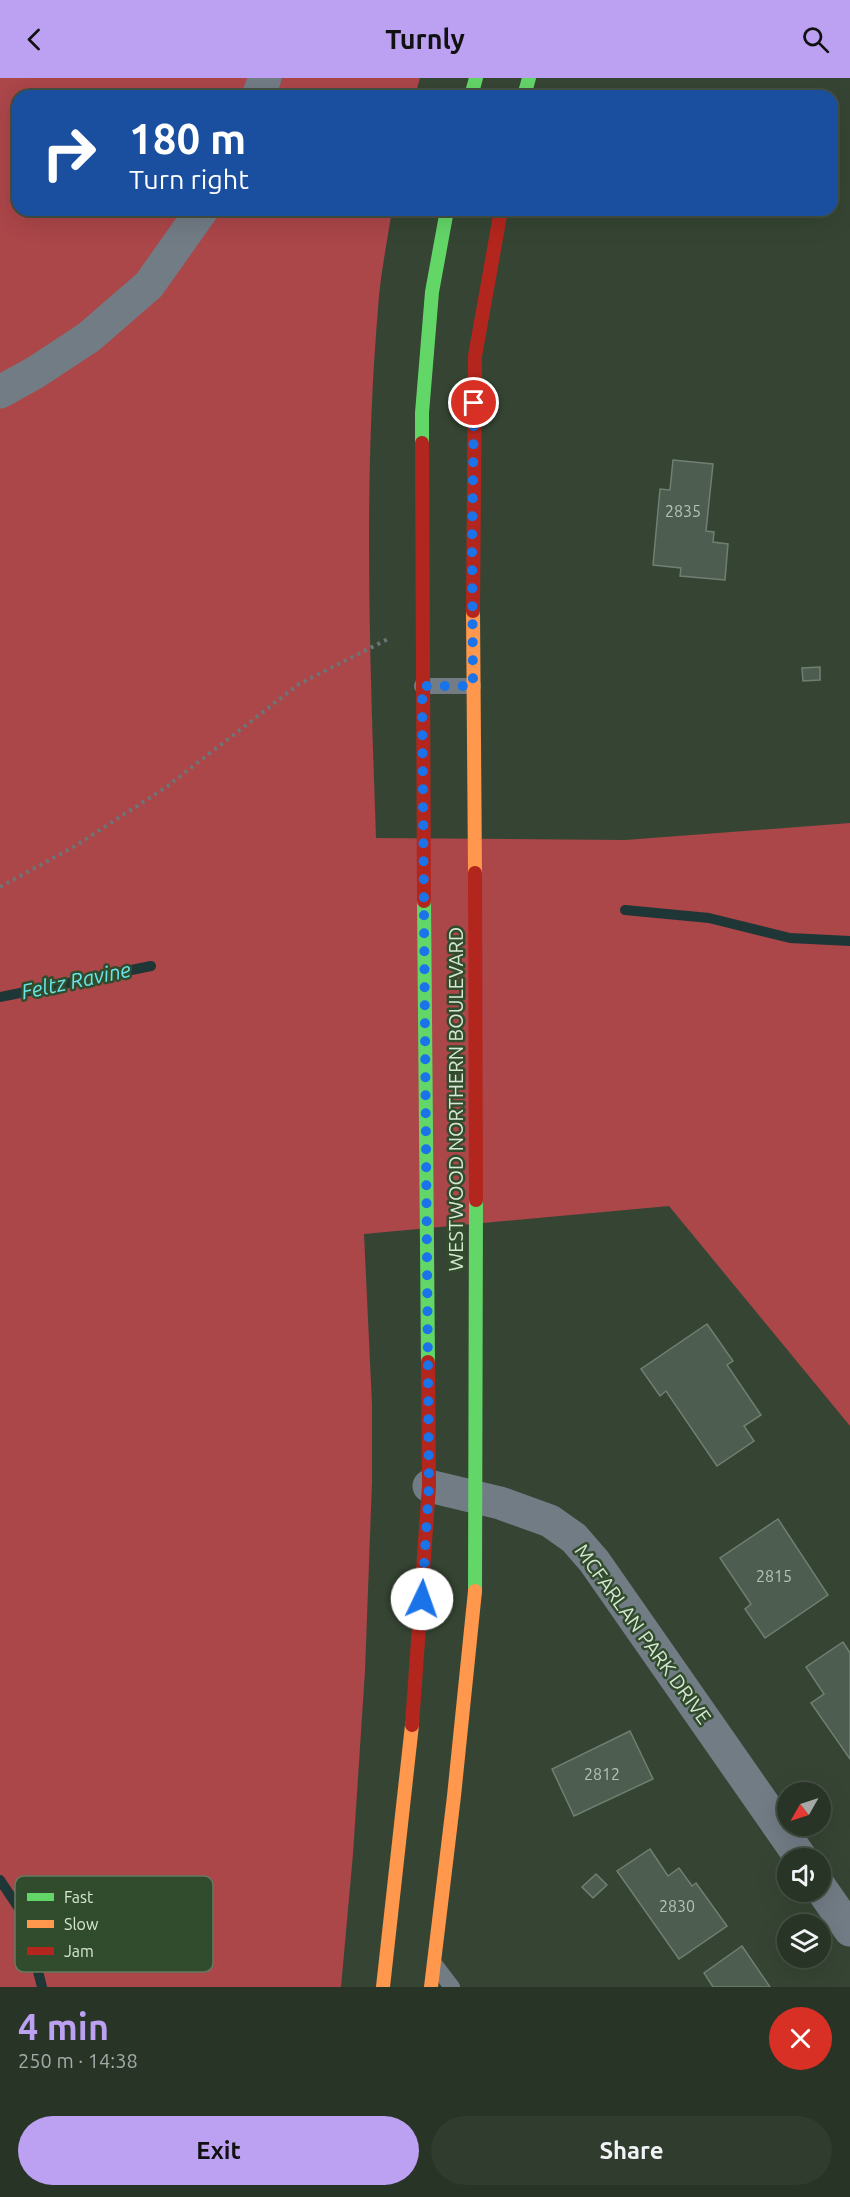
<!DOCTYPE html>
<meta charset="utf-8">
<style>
:root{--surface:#283426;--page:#303c2e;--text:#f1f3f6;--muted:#a5aaa7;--line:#444f43;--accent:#bca0f2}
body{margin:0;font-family:Ubuntu,sans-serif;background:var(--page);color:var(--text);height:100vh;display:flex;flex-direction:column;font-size:22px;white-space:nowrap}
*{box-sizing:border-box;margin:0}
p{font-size:20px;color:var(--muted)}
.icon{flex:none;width:33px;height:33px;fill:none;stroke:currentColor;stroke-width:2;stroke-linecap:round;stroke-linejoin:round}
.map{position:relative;height:1909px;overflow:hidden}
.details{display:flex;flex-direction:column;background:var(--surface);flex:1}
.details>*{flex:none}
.guide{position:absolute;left:12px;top:12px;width:826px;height:126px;border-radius:18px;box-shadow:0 6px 24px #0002,0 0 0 2px var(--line);background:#1a4fa0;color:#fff;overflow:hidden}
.needle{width:39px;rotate:231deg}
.buttons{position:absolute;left:777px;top:1704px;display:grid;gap:12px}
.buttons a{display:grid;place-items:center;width:54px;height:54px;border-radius:50%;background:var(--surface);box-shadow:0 6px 24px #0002,0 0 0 2px var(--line);font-size:30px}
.pin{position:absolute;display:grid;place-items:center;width:51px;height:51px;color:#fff;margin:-26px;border:3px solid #fff;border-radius:50%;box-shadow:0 2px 6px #0007}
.me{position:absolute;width:66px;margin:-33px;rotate:3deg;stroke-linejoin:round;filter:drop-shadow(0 0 4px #0008)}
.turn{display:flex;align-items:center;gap:21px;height:126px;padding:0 18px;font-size:27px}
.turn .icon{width:78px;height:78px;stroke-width:2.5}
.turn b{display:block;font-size:42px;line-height:51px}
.round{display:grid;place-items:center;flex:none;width:63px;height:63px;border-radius:32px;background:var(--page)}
.head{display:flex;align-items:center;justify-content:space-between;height:102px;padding:0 18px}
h1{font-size:36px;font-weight:700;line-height:45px;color:var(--accent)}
.cta{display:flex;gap:12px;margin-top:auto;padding:12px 18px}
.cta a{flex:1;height:69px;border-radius:36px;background:var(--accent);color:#111;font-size:24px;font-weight:700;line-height:69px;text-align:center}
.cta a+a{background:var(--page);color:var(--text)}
header{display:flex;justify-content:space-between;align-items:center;height:78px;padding:0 18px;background:var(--accent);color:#111;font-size:27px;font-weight:700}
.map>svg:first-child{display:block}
.forest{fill:#ab4649}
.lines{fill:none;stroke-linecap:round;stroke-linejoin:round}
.stream{stroke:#1f3637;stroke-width:10}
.building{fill:#4d5d50;stroke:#6f7f72;stroke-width:1.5}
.path{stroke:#6c7577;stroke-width:4;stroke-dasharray:3 4.5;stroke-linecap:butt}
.lane{stroke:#727c85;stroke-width:16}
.street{stroke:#727c85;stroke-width:33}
.fast{stroke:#63d668;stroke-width:14}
.slow{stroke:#ff974d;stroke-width:14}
.jam{stroke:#b3261e;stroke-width:14}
.route{stroke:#1a73e8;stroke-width:10;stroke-dasharray:0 18}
.labels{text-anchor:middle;stroke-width:5;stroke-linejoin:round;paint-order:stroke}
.number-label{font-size:16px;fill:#b4c4b3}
.street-label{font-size:20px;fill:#d7e7d4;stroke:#314c2c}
.water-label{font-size:21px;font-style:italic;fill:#6ae5ec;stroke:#314c2c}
.key{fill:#314c2c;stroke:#637a5e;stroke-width:1.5}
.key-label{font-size:16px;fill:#d7e7d4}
</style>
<header><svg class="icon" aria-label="back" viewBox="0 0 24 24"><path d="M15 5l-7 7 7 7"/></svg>Turnly<svg class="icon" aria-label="search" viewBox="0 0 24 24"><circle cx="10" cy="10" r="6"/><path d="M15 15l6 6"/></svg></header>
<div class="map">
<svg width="850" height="1909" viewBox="0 0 850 1909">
<rect width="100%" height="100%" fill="#364533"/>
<!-- forest -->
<path class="forest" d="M 0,0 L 420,0 L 415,18 L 18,18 L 18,132 L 392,132 C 387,165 380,198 378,231 C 363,407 370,584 376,760 L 625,762 L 850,745 L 850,1348 L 669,1128 L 364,1156 L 372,1326 L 372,1404 L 365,1593 L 353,1776 L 341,1909 L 0,1909 Z"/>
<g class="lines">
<!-- stream -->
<g class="stream">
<path d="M 625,832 L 709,840 L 790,860 L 850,863"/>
<path d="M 0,919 L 151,888"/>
<path d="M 0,1802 L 24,1838 L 42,1909"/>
</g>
</g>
<!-- building -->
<g class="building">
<path d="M 673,382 L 713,386 L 706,453 L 714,454 L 713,464 L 728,466 L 725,502 L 680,498 L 681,490 L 653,487 L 660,411 L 670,412 Z"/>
<path d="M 820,589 L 820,602 L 803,603 L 802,590 Z"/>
<path d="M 707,1246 L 733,1283 L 727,1287 L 761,1337 L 744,1348 L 754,1363 L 717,1388 L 666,1313 L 660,1318 L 641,1291 Z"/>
<path d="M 778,1441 L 828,1517 L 765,1560 L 745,1531 L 751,1526 L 720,1480 Z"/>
<path d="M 843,1564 L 850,1575 L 850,1681 L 811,1625 L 824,1616 L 806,1589 Z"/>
<path d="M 630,1653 L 653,1701 L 574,1738 L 552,1691 Z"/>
<path d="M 650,1771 L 668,1798 L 679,1790 L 692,1808 L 696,1805 L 727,1848 L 679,1881 L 617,1793 Z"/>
<path d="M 596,1796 L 607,1807 L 593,1820 L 582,1809 Z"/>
<path d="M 742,1868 L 770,1909 L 713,1909 L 704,1895 Z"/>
</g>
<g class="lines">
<!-- path -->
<path class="path" d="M 0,809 L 75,768 L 165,710 L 299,606 L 390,560"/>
<!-- lane -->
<g class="lane">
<path d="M 422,608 L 473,608"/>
<path d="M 436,1888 L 452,1909"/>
</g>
<!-- street -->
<g class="street">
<path d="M 258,18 L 265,0"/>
<path d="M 0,314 L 36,294 L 89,259 L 149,207 L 202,132"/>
<path d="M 429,1408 L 500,1425 L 550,1443 L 574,1460 L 594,1483 L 801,1780"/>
<path d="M 820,1809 L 850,1852"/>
</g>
<!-- fast -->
<g class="fast">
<path d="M 471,18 L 476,0"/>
<path d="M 524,18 L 529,0"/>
<path d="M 422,365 L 422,335 L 432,214 L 447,132"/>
<path d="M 424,823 L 428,1284"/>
<path d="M 475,1513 L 476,1122"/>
</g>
<!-- slow -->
<g class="slow">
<path d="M 473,533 L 475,795"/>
<path d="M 383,1909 L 412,1647"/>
<path d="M 431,1909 L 454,1718 L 475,1513"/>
</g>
<!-- jam -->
<g class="jam">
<path d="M 422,365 L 424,823"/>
<path d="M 473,533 L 475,278 L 501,132"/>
<path d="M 475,795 L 476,1122"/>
<path d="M 412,1647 L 429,1408 L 428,1284"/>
</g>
</g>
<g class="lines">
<!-- route -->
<path class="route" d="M 422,1521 L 429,1407 L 422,608 L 473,608 L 472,466 L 474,325"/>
</g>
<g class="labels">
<!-- number labels -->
<g class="number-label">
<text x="683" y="439">2835</text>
<text x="774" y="1504">2815</text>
<text x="602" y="1702">2812</text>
<text x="677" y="1834">2830</text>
</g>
<!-- street labels -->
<g class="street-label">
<text transform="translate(456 1021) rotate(-90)" y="7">WESTWOOD NORTHERN BOULEVARD</text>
<text transform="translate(643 1556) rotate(54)" y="7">MCFARLAN PARK DRIVE</text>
</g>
<!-- water labels -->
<g class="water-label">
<text transform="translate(76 903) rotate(-12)" y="7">Feltz Ravine</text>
</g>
</g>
<!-- legend -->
<rect x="15" y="1798" width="198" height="96" rx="9" class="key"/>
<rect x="27" y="1815" width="27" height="8" fill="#63d668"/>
<rect x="27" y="1842" width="27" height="8" fill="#ff974d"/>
<rect x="27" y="1869" width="27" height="8" fill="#b3261e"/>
<g class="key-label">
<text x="64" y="1825">Fast</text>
<text x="64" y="1852">Slow</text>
<text x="64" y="1879">Jam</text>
</g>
</svg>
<div class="buttons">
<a><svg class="needle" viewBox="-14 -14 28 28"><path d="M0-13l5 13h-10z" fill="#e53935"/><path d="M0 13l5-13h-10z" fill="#a5aaa7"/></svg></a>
<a><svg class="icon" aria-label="sound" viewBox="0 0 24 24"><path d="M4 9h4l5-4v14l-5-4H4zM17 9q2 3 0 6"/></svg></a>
<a><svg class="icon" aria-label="layers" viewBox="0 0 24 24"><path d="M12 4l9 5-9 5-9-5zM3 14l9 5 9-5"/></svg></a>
</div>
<div class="pin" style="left:474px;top:325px;background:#d93025"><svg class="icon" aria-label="arrive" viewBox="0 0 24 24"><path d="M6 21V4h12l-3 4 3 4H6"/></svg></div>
<svg class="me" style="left:422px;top:1521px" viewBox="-20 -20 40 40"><circle r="19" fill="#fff"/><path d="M0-13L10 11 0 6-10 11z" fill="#1a73e8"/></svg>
<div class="guide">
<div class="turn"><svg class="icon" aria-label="right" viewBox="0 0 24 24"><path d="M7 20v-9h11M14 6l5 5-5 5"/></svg><div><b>180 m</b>Turn right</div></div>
</div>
</div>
<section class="details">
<div class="head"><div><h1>4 min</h1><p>250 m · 14:38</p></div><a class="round" style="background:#d93025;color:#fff"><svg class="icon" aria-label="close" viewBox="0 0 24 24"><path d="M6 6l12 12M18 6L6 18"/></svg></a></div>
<div class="cta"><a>Exit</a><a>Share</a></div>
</section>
